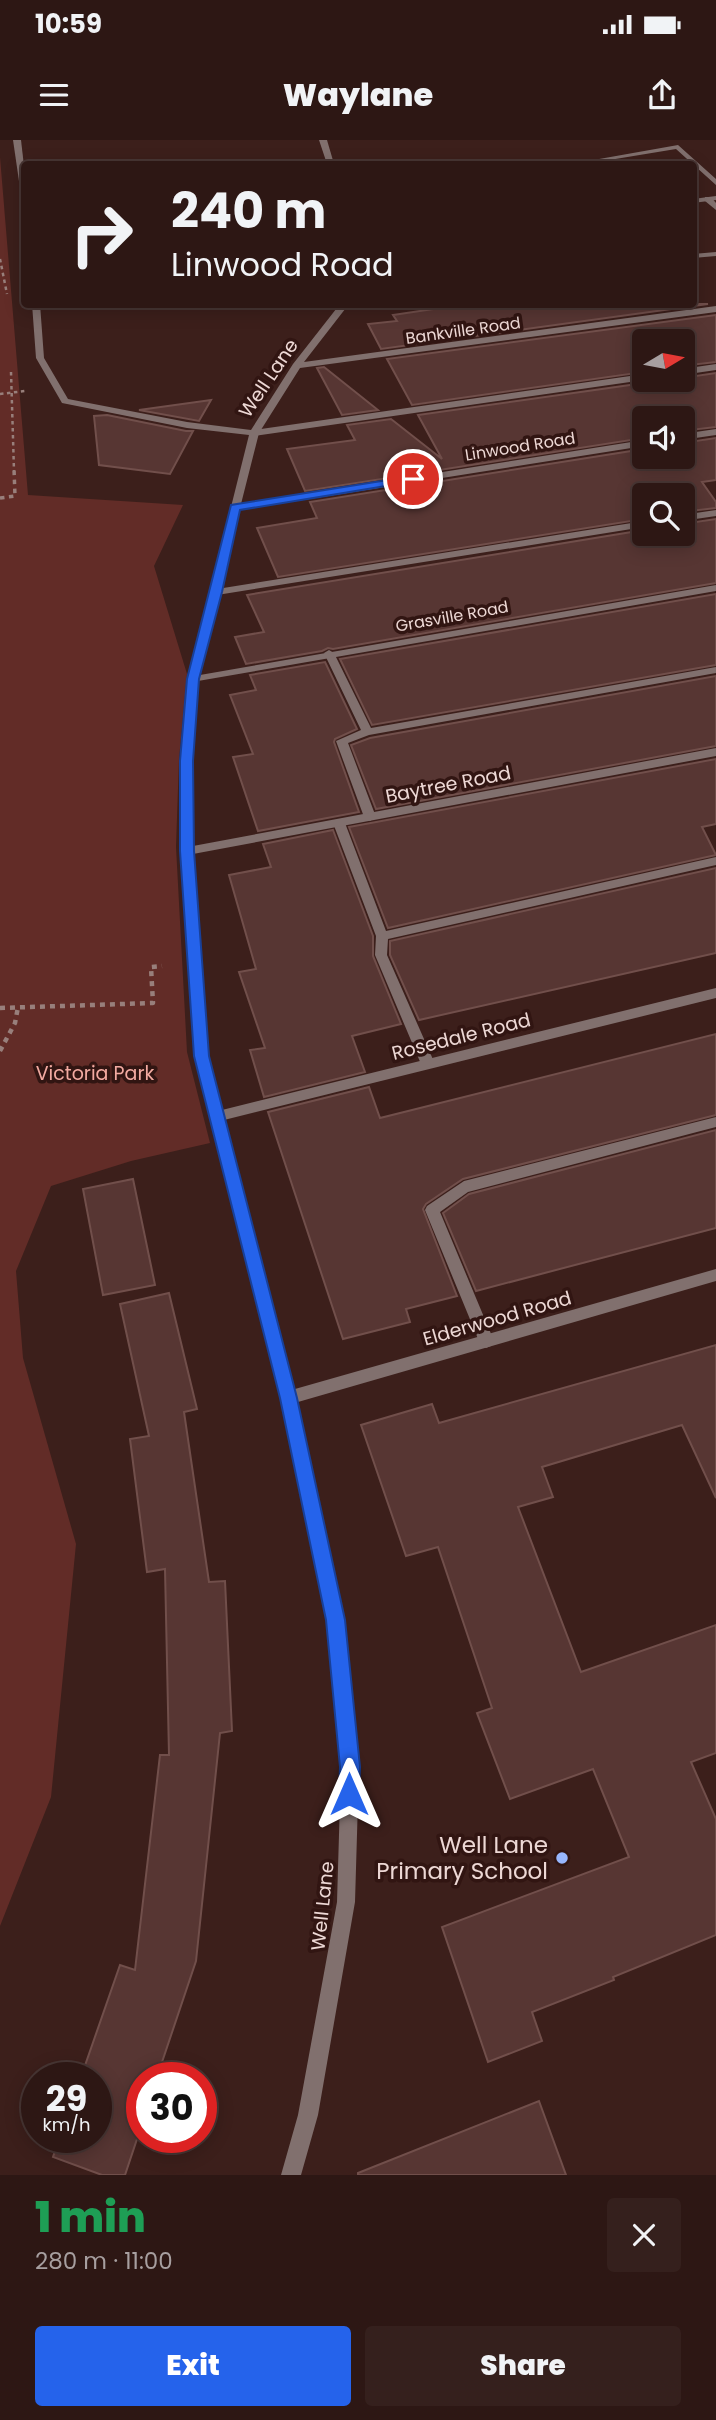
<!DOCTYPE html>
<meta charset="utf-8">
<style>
:root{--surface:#2d1714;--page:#35201d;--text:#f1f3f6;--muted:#a79fa0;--line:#483634;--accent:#2563eb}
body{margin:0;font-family:Poppins,sans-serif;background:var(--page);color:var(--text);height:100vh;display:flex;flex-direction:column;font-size:26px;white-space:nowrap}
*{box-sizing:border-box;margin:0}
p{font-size:23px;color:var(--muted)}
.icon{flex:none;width:38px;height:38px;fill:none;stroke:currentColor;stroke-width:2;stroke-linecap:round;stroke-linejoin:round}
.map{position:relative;height:2035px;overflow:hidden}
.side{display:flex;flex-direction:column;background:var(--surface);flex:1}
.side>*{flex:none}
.banner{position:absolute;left:21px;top:21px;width:676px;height:147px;border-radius:7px;box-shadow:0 4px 18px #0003,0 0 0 2px var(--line);background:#2d1714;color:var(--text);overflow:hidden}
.needle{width:46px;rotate:80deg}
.tools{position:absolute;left:632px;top:189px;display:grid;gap:14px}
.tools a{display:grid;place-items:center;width:63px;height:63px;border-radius:7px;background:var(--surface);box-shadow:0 4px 18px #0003,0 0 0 2px var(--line);font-size:35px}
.speed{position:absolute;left:21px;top:1922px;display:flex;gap:14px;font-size:35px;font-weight:700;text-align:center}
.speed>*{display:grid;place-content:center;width:91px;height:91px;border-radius:50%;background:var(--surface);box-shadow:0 4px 18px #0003,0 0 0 2px var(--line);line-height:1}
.speed small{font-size:18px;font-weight:400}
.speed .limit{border:10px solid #d22;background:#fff;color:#111}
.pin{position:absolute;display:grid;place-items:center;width:60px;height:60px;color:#fff;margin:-30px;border:4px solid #fff;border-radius:50%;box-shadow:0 2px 7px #0007}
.me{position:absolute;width:77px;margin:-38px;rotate:0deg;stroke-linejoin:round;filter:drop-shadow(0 0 5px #0008)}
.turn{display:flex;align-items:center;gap:24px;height:147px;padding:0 35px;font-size:32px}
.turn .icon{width:91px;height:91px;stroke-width:2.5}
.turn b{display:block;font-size:49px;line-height:60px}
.round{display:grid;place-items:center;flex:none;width:74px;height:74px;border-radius:7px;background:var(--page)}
.headline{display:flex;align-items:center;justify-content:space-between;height:119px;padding:0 35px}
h1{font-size:42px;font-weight:800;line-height:52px;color:#1e9e55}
.primary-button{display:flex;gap:14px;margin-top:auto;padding:14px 35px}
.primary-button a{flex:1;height:80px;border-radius:7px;background:var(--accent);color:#fff;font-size:28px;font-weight:800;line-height:80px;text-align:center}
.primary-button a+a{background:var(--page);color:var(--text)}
.status{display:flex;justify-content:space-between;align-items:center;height:49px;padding:0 35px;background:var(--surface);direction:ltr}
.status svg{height:19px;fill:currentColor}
header{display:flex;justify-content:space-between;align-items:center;height:91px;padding:0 35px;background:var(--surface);font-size:32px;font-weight:800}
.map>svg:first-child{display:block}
.green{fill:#622c27}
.building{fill:#573633;stroke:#714f4b;stroke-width:2}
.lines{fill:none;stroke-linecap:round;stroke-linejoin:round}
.path-far2{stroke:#987f7b;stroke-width:2.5;stroke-dasharray:3.5 3.5;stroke-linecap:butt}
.path-far1{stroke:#987f7b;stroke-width:3.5;stroke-dasharray:4.5 4.5;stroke-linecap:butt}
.path{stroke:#987f7b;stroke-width:4.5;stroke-dasharray:5 5;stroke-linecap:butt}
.service{fill:#81706e;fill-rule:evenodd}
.minor{fill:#81706e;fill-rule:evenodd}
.route{fill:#2563eb;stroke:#184099;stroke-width:2}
.poi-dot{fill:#97b6fd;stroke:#311512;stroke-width:2.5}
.labels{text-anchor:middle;stroke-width:7;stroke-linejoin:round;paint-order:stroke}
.far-street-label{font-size:16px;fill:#edd8d5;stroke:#311512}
.street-label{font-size:19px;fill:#edd8d5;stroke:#311512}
.park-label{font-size:19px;fill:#f3aaa1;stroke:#311512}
.near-poi-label{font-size:23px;fill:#edd8d5;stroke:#311512;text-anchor:end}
</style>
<div class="status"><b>10:59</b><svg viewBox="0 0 49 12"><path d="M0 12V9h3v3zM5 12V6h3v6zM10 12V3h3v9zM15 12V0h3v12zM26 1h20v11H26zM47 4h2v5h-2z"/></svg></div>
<header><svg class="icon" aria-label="menu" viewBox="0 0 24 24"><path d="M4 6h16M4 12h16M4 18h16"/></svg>Waylane<svg class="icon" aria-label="share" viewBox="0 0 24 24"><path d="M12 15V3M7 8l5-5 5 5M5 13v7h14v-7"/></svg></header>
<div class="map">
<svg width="716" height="2035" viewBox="0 0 716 2035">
<rect width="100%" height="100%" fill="#3c1f1b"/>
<!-- green -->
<path class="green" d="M 0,17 L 28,355 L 183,365 L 154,426 L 187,534 L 179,619 L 176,707 L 187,912 L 210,1003 L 131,1021 L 51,1046 L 16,1131 L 23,1218 L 76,1404 L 51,1657 L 0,1786 Z"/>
<!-- building -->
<g class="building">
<path d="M 467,164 L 708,164 L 381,209 L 368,184 L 397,181 L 393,175 Z"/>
<path d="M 716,175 L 716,222 L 682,226 L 682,201 L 644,201 L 644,232 L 412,265 L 387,219 Z"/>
<path d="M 324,227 L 378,270 L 342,275 L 317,228 Z"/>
<path d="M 716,233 L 716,287 L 682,291 L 682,278 L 644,278 L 644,298 L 305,351 L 287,309 L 355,300 L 347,285 L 391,279 L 442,319 L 418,275 L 644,243 L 647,240 L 682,240 L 682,238 Z"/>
<path d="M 211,260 L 199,281 L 139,270 Z"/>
<path d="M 107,275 L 186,291 L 193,291 L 170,334 L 99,325 L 94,276 Z"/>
<path d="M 716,298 L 716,340 L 702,342 L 716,362 L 716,368 L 682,372 L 682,355 L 644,355 L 644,379 L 278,437 L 257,388 L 317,378 L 310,362 L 644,309 L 644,317 L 682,317 L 682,303 Z"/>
<path d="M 716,379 L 716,443 L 333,509 L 328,508 L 322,511 L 246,524 L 235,497 L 264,492 L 247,455 L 644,390 L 644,394 L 682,394 L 682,384 Z"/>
<path d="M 716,454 L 716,525 L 372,585 L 340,519 Z"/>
<path d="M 325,522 L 357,589 L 335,599 L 334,602 L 359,672 L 258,691 L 233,617 L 253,614 L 230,555 L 256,550 L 250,535 Z"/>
<path d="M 716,536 L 716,606 L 376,669 L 351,605 L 370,598 Z"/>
<path d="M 716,619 L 716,684 L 702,687 L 716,715 L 388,788 L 349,687 Z"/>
<path d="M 333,690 L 373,796 L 373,816 L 401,884 L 352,896 L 365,932 L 264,957 L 250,910 L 265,908 L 239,832 L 256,829 L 229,735 L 271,727 L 263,704 Z"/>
<path d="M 716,728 L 716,813 L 419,880 L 390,815 L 390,801 Z"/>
<path d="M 716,894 L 716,975 L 463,1039 L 426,1064 L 423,1069 L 457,1156 L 406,1169 L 410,1182 L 343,1199 L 268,972 L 369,947 L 380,978 Z"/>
<path d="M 716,990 L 716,1088 L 476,1151 L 443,1073 L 469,1054 Z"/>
<path d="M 133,1039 L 155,1145 L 103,1155 L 83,1049 Z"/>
<path d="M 169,1153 L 197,1269 L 184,1272 L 209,1442 L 225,1441 L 232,1591 L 220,1593 L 196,1821 L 157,1937 L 142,1937 L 142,1984 L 125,2035 L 102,2035 L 53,2017 L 60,1997 L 96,1997 L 96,1937 L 81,1937 L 120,1825 L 135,1830 L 160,1615 L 169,1615 L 165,1429 L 147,1432 L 130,1299 L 149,1296 L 120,1164 Z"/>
<path d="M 716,1205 L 716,1358 L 682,1285 L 542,1327 L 553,1357 L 518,1367 L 581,1532 L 716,1485 L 716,1613 L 691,1622 L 716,1679 L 716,1795 L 613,1837 L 614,1840 L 532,1872 L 542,1901 L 488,1922 L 442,1787 L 629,1717 L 593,1629 L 510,1659 L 477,1573 L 492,1568 L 438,1407 L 406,1416 L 361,1285 L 432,1264 L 439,1283 Z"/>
<path d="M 539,1961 L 566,2035 L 358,2035 L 358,2033 Z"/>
</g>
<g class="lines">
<!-- path-far2 -->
<g class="path-far2">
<path d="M 0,119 L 7,154"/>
<path d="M 11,232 L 14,331"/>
<path d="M 0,254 L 25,251"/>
</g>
<!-- path-far1 -->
<path class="path-far1" d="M 0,358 L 15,356 L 14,329"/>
<!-- path -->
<g class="path">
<path d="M 0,868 L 153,863 L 151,827 L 162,826"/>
<path d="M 0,911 L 15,883 L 18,867"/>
</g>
<!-- service -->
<g class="service">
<path d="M 678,5 L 716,39 L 716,45 L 676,9 L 585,24 L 571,24 Z"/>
<path d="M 705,57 L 711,57 L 716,63 L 716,70 L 705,61 Z"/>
<path d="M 716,112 L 716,116 L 693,118 L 693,114 Z"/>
<path d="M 716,224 L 716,230 L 682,235 L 682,229 Z"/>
<path d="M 644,234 L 644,240 L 254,296 L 249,293 L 254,290 Z"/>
<path d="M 716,370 L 716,376 L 682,381 L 682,375 Z"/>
<path d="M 644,381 L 644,387 L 217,455 L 212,452 L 217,449 Z"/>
<path d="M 329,510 L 334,513 L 371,588 L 716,527 L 716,533 L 369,595 L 348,603 L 376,677 L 370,681 L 364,677 L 336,601 L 361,590 L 324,513 Z"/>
<path d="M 339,679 L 345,683 L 386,791 L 716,717 L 716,725 L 388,799 L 387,815 L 435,924 L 428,929 L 421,924 L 375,815 L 376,796 L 333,683 Z"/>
<path d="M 716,977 L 716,987 L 468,1052 L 440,1072 L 494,1201 L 491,1206 L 486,1208 L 481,1206 L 425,1070 L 427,1066 L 464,1041 Z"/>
</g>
<!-- minor -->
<g class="minor">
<path d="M 13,0 L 21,0 L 24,26 L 24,50 L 20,48 Z"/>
<path d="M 319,0 L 327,0 L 334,24 L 327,24 Z"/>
<path d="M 716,56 L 716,60 L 693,63 L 693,59 Z"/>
<path d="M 32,164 L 40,164 L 44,218 L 68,259 L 187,282 L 251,290 L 293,224 L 340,164 L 349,164 L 304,222 L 716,166 L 716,172 L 300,228 L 259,293 L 241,364 L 644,300 L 644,306 L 240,370 L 200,535 L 716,445 L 716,451 L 198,541 L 193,621 L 193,706 L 716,608 L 716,616 L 193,714 L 208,917 L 222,970 L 716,848 L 716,858 L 224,980 L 295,1249 L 716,1129 L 716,1141 L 298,1262 L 345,1480 L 359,1627 L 355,1762 L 318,1975 L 301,2035 L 281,2035 L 298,1975 L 337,1762 L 341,1627 L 327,1480 L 281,1258 L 194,917 L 181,711 L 181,621 L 188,539 L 249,295 L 187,288 L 62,263 L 36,218 Z"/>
<path d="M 716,289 L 716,295 L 682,300 L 682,294 Z"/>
</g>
</g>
<!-- route -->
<path class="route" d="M 413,336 L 418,339 L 416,341 L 240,370 L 222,452 L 199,539 L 193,621 L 194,711 L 209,916 L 297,1258 L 345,1480 L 360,1627 L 359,1654 L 356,1662 L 349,1665 L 342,1662 L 339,1654 L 340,1627 L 326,1480 L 280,1258 L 194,916 L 180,711 L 180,621 L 187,539 L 231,365 Z"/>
<!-- markers -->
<circle class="poi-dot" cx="562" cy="1718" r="7"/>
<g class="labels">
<!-- far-street labels -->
<g class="far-street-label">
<text transform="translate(463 190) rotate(-8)" y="6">Bankville Road</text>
<text transform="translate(520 306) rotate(-9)" y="6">Linwood Road</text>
<text transform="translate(452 476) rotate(-10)" y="6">Grasville Road</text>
</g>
<!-- street labels -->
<g class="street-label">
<text transform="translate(268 238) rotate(-56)" y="7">Well Lane</text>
<text transform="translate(448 644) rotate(-11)" y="7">Baytree Road</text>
<text transform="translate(461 896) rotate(-14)" y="7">Rosedale Road</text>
<text transform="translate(497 1178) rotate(-16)" y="7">Elderwood Road</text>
<text transform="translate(322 1766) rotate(-84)" y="7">Well Lane</text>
</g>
<!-- park labels -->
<g class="park-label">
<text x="95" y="940">Victoria Park</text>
</g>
<!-- near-poi labels -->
<g class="near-poi-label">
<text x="548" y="1713">Well Lane<tspan x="548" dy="26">Primary School</tspan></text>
</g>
</g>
</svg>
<div class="tools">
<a><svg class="needle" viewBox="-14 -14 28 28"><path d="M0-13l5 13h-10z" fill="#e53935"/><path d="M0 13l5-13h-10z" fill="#a79fa0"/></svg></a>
<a><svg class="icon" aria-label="sound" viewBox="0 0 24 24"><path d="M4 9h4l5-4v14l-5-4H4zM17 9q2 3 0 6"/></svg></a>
<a><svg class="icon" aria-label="search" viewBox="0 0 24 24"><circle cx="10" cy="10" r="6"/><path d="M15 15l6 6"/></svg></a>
</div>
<div class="speed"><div>29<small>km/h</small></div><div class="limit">30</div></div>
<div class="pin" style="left:413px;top:339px;background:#d93025"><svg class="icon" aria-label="arrive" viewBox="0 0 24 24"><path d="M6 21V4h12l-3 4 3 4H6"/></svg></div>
<svg class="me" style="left:349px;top:1654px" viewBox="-20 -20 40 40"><path d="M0-17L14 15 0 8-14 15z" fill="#2563eb" stroke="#fff" stroke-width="4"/></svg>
<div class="banner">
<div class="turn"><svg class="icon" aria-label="right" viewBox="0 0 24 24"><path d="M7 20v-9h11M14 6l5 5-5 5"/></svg><div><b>240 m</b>Linwood Road</div></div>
</div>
</div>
<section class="side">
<div class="headline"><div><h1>1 min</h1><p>280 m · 11:00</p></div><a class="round"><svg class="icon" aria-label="close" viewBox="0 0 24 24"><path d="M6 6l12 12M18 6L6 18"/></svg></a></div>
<div class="primary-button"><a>Exit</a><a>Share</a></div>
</section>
